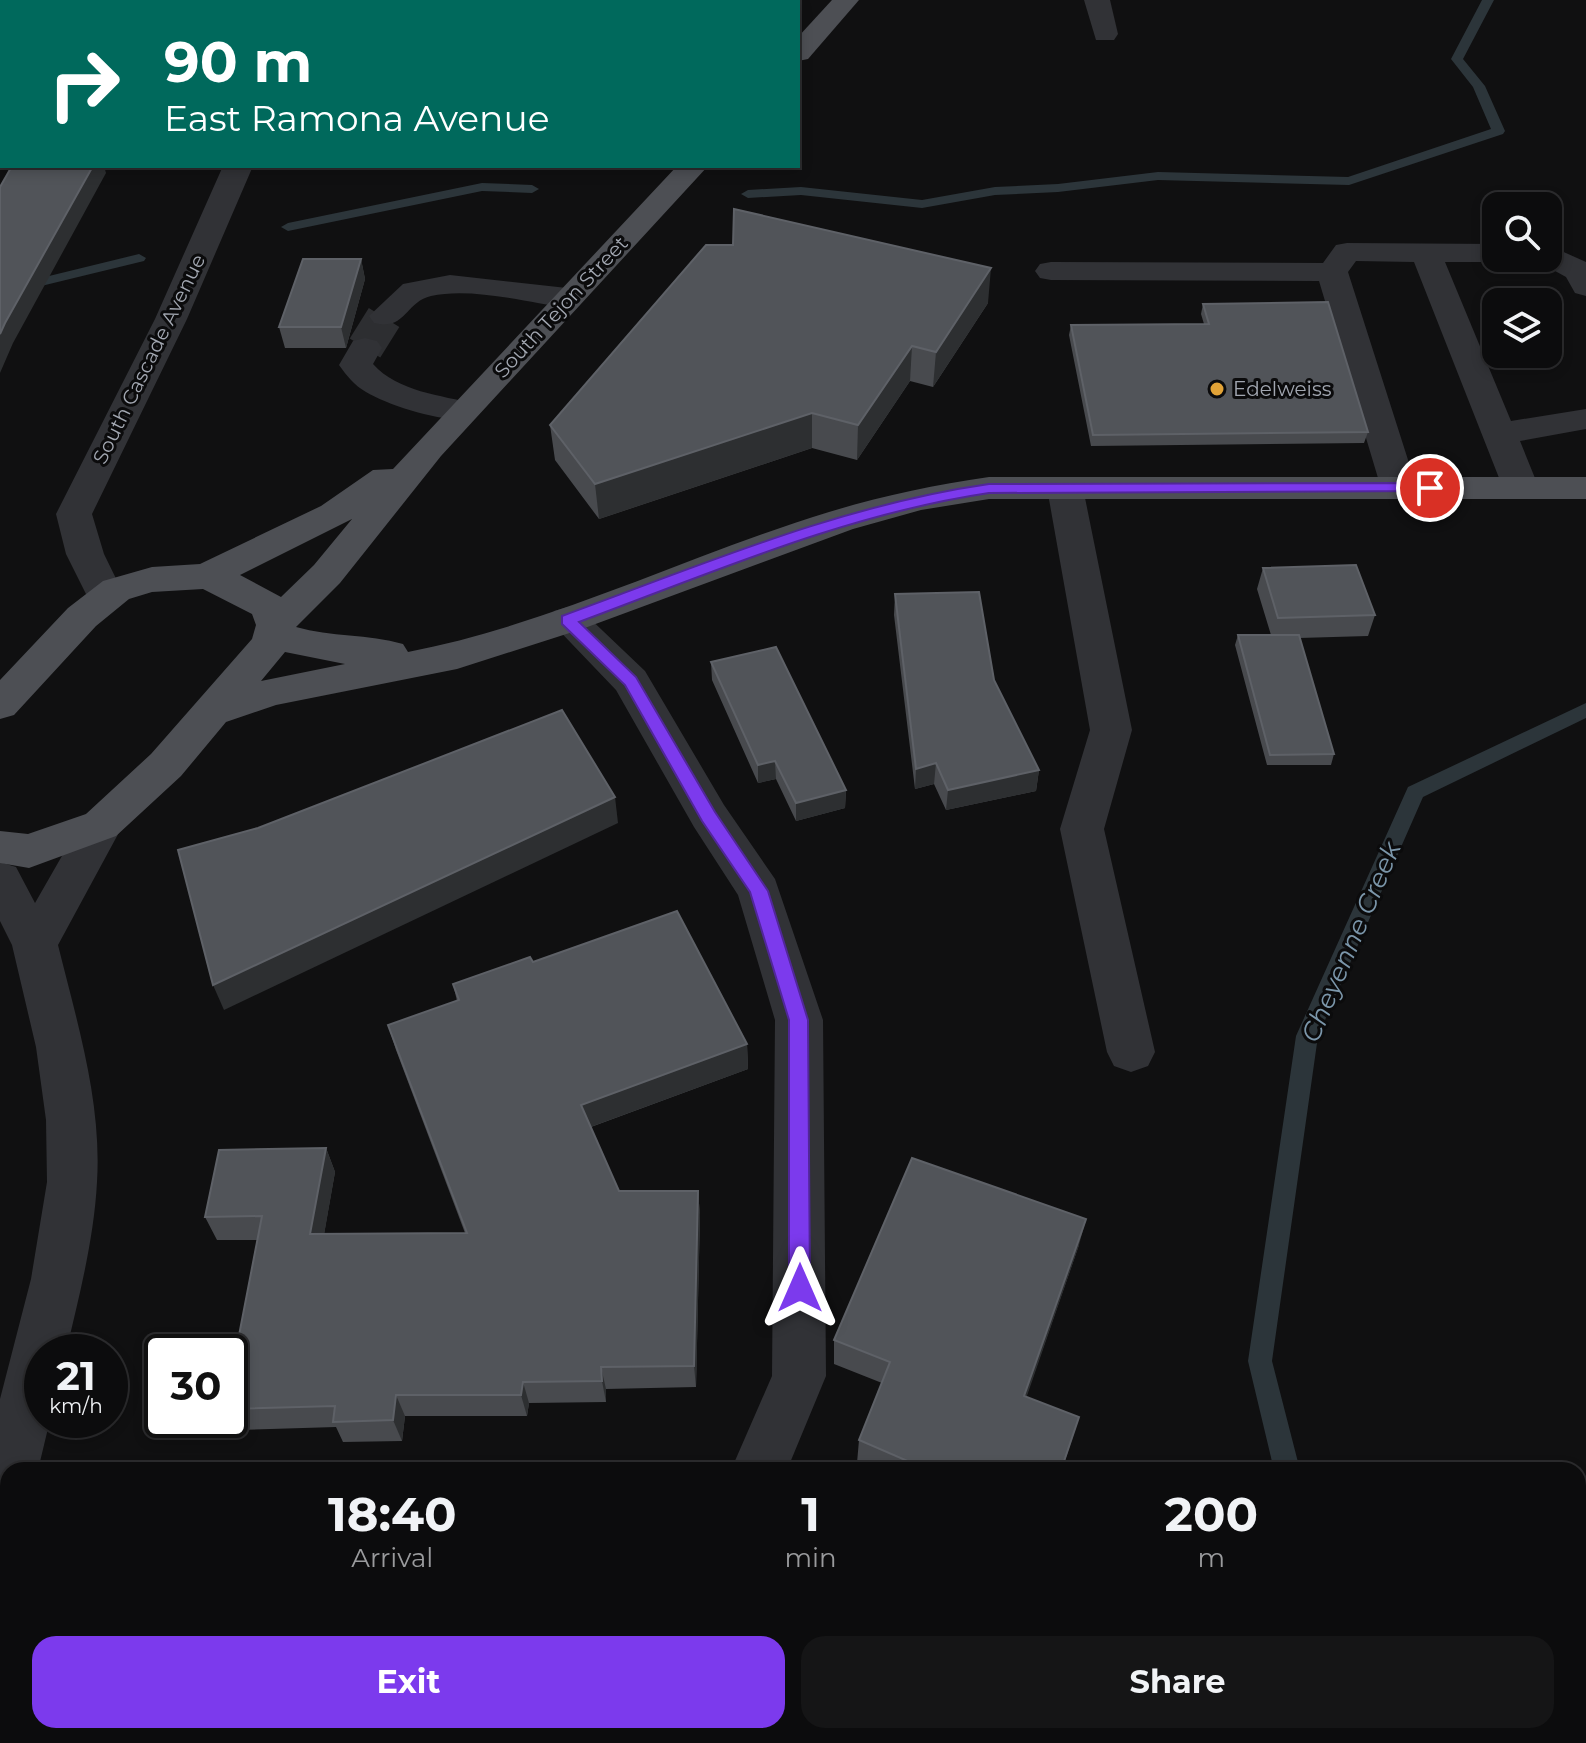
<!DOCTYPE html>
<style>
:root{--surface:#0c0c0d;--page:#151516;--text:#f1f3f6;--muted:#9a9b9d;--line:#2c2c2e;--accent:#7c3aed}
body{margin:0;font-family:Montserrat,sans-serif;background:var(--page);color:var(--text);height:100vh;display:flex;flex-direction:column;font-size:30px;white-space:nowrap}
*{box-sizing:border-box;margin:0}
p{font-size:26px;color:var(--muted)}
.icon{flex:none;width:44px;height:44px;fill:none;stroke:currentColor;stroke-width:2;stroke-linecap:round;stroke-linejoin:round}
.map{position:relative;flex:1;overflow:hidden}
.side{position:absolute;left:0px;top:1462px;width:1586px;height:282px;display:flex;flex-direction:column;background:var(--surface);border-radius:24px 24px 0 0;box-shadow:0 4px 12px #0003,0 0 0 2px var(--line)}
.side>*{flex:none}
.top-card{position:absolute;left:0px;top:0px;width:800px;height:168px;box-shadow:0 4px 12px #0003,0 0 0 2px var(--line);background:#00695c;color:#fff;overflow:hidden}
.controls{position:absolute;left:1482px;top:192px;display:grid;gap:16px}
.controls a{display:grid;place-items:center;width:80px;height:80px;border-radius:16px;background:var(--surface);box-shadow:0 4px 12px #0003,0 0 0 2px var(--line);font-size:40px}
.speed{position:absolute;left:24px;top:1334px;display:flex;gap:16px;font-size:40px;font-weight:700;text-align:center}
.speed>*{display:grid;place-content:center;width:104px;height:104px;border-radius:50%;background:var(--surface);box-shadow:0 4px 12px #0003,0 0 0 2px var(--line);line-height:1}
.speed small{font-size:20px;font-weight:400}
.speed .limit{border:4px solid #111;border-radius:12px;background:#fff;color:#111}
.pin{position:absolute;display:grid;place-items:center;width:68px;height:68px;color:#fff;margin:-34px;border:4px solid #fff;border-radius:50%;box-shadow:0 2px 8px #0007}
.me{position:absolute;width:88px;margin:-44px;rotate:0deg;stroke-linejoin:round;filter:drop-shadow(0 0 6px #0008)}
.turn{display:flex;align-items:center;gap:28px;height:168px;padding:0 32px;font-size:36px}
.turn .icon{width:104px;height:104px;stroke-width:2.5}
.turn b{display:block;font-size:56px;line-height:68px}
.eta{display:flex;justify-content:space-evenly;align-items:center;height:136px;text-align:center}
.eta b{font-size:48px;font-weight:700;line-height:56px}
.button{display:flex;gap:16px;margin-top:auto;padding:16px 32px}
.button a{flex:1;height:92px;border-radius:24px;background:var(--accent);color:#fff;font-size:32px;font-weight:700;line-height:92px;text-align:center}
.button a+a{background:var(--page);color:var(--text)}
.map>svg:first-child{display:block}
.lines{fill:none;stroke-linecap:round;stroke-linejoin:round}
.stream{fill:#2c353a;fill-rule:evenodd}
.minor-tunnel{stroke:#2d2e31;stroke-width:36;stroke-dasharray:36 18;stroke-linecap:butt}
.minor{fill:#313236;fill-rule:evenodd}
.major{fill:#4d4f54;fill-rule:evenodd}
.wall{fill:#484a4e}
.shaded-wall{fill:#2d2f31}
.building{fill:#515459;stroke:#5e6167;stroke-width:2}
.route{fill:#7c3aed;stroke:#51269a;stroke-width:2}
.poi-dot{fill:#e2a337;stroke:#0b0b0c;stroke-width:3}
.labels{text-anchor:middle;stroke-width:6;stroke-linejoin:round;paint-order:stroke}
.far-street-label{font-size:20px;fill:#a2a7b1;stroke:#0b0b0c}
.far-poi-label{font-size:20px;fill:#a2a7b1;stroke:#0b0b0c;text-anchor:start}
.water-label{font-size:26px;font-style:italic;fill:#7b96aa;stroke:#0b0b0c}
</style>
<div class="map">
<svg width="1586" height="1743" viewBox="0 0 1586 1743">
<rect width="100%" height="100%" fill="#101011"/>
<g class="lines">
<!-- stream -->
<g class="stream">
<path d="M 1482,0 L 1494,0 L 1463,59 L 1485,86 L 1505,131 L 1503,134 L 1349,185 L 1158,180 L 1058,192 L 995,195 L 922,208 L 801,195 L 748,198 L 741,194 L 748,190 L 801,187 L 922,200 L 995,187 L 1058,184 L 1158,172 L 1348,177 L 1491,129 L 1473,87 L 1451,59 Z"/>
<path d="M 482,183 L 532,185 L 539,189 L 532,193 L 482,191 L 288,231 L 281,227 L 288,223 Z"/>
<path d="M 139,254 L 146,258 L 144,261 L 0,296 L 0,288 Z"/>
<path d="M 1586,703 L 1586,718 L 1423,797 L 1318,1036 L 1272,1361 L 1300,1470 L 1274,1470 L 1248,1361 L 1296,1036 L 1408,787 Z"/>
<path d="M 1340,1736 L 1368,1736 L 1370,1743 L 1342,1743 Z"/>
</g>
<!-- minor-tunnel -->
<path class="minor-tunnel" d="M 365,348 L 385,316"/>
<!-- minor -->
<g class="minor">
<path d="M 20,0 L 46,0 L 19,2 Z"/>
<path d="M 305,0 L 331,0 L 304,2 Z"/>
<path d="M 1084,0 L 1110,0 L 1118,34 L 1114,40 L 1096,40 Z"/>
<path d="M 0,40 L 2,40 L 0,59 Z"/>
<rect x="0" y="119" width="2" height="18"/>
<path d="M 223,166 L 253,166 L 187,319 L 92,514 L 104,554 L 125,597 L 120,606 L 106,610 L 92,606 L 66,554 L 56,514 L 155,319 Z"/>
<path d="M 1347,243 L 1496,244 L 1496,258 L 1508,258 L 1496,262 L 1445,262 L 1511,421 L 1586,409 L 1586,429 L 1520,441 L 1539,488 L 1534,496 L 1521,499 L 1508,496 L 1503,488 L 1414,262 L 1356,261 L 1348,272 L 1417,488 L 1412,496 L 1399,499 L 1386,496 L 1381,488 L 1319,281 L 1051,280 L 1040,278 L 1035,271 L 1040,264 L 1051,262 L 1323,263 L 1336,245 Z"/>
<path d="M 1548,245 L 1586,262 L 1586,296 L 1575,293 L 1566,277 L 1537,261 L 1535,258 L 1548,258 Z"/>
<path d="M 450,275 L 567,288 L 578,291 L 583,298 L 578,305 L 567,308 C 528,302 470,287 431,296 C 405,302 406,331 374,323 L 369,316 L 403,284 Z"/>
<path d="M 365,338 L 377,341 L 382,348 L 373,364 C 398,392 441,395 475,404 L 480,411 L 475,418 C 450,425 389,406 366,392 C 354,385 347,376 339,365 L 353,341 Z"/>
<path d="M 1065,477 L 1078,480 L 1083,488 L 1132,730 L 1104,829 L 1155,1052 L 1148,1066 L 1131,1072 L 1114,1066 L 1107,1052 L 1060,829 L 1090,730 L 1047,488 L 1052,480 Z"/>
<path d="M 568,607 L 582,611 L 645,671 L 724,805 L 775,879 L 823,1020 L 826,1376 L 787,1470 L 731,1470 L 772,1376 L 775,1020 L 738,895 L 694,827 L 616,690 L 549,620 L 554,611 Z"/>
<path d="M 101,809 L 116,814 L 123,825 L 58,945 C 77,1022 102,1102 97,1182 C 94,1239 79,1297 66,1352 L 42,1352 L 42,1420 L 50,1420 L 38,1470 L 8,1470 L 8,1593 L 0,1594 L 0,1399 L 31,1279 L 47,1182 L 46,1120 L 36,1047 L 12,945 L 0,921 L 0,862 L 16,867 L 35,903 L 86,814 Z"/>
</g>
<!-- major -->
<g class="major">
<path d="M 832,0 L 859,0 L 808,59 L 798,61 L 798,37 Z"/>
<path d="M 677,166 L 708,166 L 441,456 L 340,583 L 296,627 C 331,637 368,634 403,644 L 408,652 C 553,624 688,555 829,512 C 882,496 934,485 989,477 L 1586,477 L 1586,499 L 989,499 L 921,510 L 853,529 L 582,629 L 457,669 L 276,705 L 226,722 L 181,776 L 116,836 L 29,868 L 0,863 L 0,831 L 28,834 L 86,814 L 151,754 L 252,639 L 256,625 L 252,614 L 203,589 L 152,592 L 129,599 L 96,626 L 14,715 L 0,719 L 0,680 L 68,608 L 103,581 L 152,567 L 200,564 L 321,506 L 373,470 L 393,469 ZM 352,519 L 314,565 L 281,597 L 240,575 ZM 285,652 L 345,664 L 261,681 Z"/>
</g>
</g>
<!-- wall -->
<g class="wall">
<path d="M 361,259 L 365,279 L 346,348 L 285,348 L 279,327 Z"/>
<path d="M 988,303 L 933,387 L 910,381 L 857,460 L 812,448 L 599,519 L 555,460 L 550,425 Z"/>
<path d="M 1203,304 L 1368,432 L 1364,443 L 1091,446 L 1069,335 L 1071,325 L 1204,324 L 1201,314 Z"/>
<path d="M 1263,568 L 1375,615 L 1368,636 L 1299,638 L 1334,754 L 1331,765 L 1267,765 L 1235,645 L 1238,635 L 1271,635 L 1257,589 Z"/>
<path d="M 895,594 L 994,680 L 1039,770 L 1036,791 L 946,810 L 934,784 L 915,789 L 894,615 Z"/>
<path d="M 711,662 L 846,790 L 845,808 L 796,821 L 776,779 L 758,783 L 712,680 Z"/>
<path d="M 533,962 L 747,1044 L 748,1069 L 591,1127 L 619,1191 L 698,1191 L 700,1215 L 696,1387 L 606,1389 L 606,1402 L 529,1403 L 527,1416 L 405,1416 L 402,1441 L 343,1442 L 336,1427 L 237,1430 L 230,1418 L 230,1382 L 257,1240 L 217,1240 L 205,1217 L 326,1148 L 335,1172 L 324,1234 L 465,1233 L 396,1050 L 388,1025 L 457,1001 L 453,984 Z"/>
<path d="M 1079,1245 L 1026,1397 L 1079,1417 L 1062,1470 L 874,1470 L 857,1463 L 859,1440 L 882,1383 L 834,1364 L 834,1340 Z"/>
</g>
<!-- shaded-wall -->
<g class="shaded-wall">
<path d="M 93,166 L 104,166 L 106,173 L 13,343 L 0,373 L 0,334 L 5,323 Z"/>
<path d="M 361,259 L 365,279 L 346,348 L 341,327 Z"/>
<path d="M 991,268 L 988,303 L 933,387 L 936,352 Z"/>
<path d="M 912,346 L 910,381 L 857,460 L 858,425 Z"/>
<path d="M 812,413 L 812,448 L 599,519 L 595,484 Z"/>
<path d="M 775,761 L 776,779 L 758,783 L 758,765 Z"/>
<path d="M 936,763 L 934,784 L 915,789 L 916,769 Z"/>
<path d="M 1039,770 L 1036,791 L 946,810 L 948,790 Z"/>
<path d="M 846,790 L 845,808 L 796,821 L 796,803 Z"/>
<path d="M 615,797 L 618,823 L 224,1010 L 213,985 Z"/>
<path d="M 747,1044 L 748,1069 L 585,1129 L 581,1105 Z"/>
<path d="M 326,1148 L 335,1172 L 320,1258 L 310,1234 Z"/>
<path d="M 698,1191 L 700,1215 L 696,1387 L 694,1366 Z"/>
<path d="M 1086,1219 L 1079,1245 L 1019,1419 L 1024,1396 Z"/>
<path d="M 601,1367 L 606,1389 L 606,1402 L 602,1381 Z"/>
<path d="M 523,1382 L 529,1403 L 527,1416 L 521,1395 Z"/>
<path d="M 396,1395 L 405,1416 L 402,1441 L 393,1420 Z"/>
</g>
<!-- building -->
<g class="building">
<path d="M 12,166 L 93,166 L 5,323 L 0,334 L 0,187 Z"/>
<path d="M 734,209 L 991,268 L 936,352 L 912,346 L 858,425 L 812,413 L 595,484 L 550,425 L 706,245 L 733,245 Z"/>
<path d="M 303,259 L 361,259 L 341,327 L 279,327 Z"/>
<path d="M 1328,302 L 1368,432 L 1093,435 L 1071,325 L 1209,324 L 1203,304 Z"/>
<path d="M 1356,565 L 1375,615 L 1278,618 L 1263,568 Z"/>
<path d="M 979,592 L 994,680 L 1039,770 L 948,790 L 936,763 L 916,769 L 895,594 Z"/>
<path d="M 1238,635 L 1299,635 L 1334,754 L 1270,755 Z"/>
<path d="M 776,647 L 846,790 L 796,803 L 775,761 L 758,765 L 711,662 Z"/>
<path d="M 562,710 L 615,797 L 213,985 L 178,850 L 258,828 Z"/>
<path d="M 677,911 L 747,1044 L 581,1105 L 619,1191 L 698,1191 L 694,1366 L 601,1367 L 602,1381 L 523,1382 L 521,1395 L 396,1395 L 393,1420 L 333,1422 L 335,1406 L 230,1409 L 230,1382 L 262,1216 L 205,1217 L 219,1150 L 326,1148 L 310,1234 L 467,1233 L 388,1025 L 459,1000 L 453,984 L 530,957 L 533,962 Z"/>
<path d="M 912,1158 L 1086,1219 L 1024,1396 L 1079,1417 L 1061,1470 L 907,1470 L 910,1462 L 859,1440 L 890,1362 L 834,1340 Z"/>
<path d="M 140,1736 L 806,1736 L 806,1743 L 138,1743 Z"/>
</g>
<!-- route -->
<path class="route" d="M 1430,483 L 1437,488 L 1435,491 L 989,493 C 847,514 714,572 579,622 L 636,677 L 715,812 L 768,891 L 808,1020 L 810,1288 L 807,1295 L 800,1298 L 792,1295 L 789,1288 L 789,1020 L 750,892 L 702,821 L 625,685 L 562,624 L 562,616 C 702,565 841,505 989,484 Z"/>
<!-- markers -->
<circle class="poi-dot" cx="1217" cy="389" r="8"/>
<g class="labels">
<!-- far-street labels -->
<g class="far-street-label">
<text transform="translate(561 307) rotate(-47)" y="7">South Tejon Street</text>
<text transform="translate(149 359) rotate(-64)" y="7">South Cascade Avenue</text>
</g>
<!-- far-poi labels -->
<g class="far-poi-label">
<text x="1233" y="396">Edelweiss</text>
</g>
<!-- water labels -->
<g class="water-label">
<text transform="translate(1351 942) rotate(-67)" y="9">Cheyenne Creek</text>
</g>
</g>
</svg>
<div class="controls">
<a><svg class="icon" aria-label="search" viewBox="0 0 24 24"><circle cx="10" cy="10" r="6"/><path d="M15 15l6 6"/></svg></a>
<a><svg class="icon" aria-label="layers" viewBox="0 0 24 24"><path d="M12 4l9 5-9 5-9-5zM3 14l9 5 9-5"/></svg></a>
</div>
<div class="speed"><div>21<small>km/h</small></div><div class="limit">30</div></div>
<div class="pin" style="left:1430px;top:488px;background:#d93025"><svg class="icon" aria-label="arrive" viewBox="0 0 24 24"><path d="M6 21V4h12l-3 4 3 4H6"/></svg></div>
<svg class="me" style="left:800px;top:1288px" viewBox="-20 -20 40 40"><path d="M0-17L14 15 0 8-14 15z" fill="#7c3aed" stroke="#fff" stroke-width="4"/></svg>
<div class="top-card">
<div class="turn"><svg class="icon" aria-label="right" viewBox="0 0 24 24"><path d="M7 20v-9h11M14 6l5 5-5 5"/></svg><div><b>90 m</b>East Ramona Avenue</div></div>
</div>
<section class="side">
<div class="eta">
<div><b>18:40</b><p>Arrival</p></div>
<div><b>1</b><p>min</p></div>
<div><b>200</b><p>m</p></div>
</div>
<div class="button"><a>Exit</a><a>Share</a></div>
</section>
</div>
